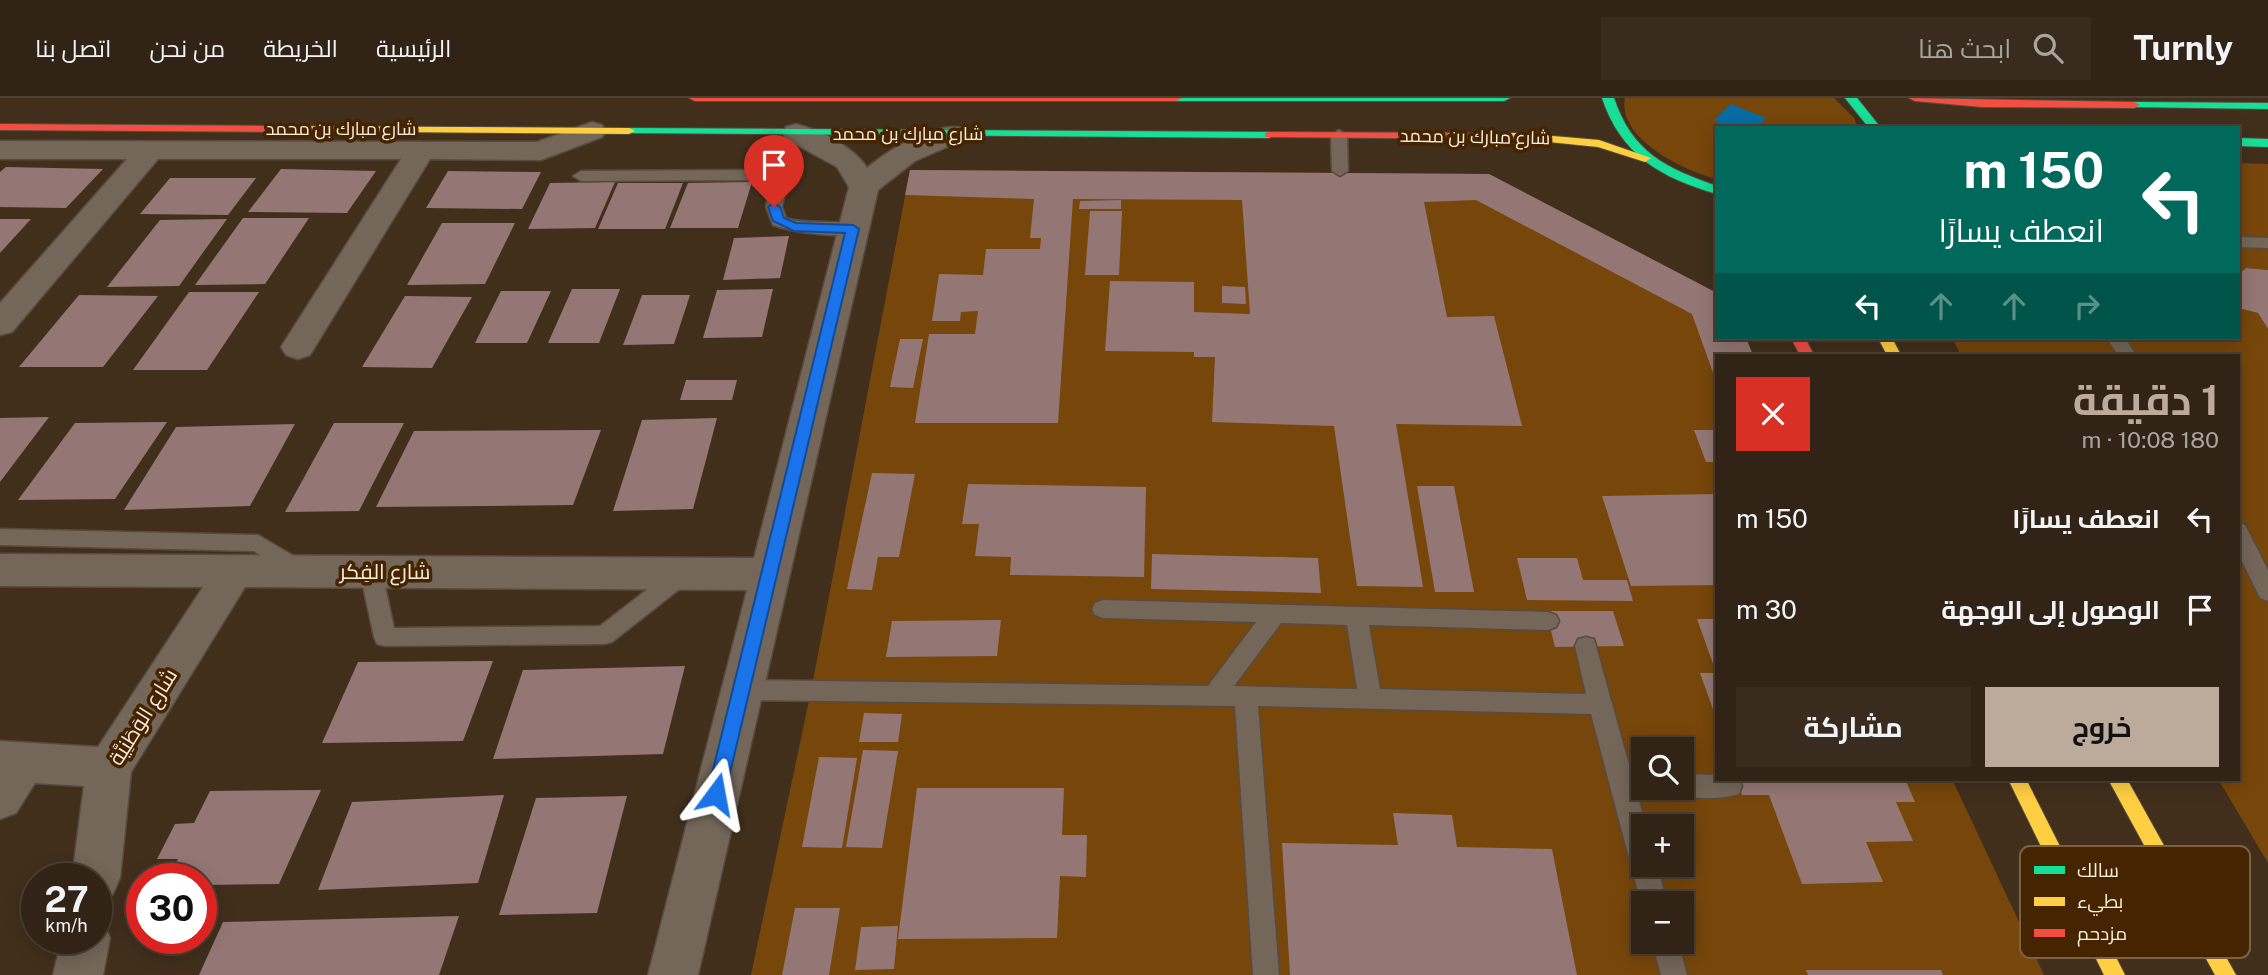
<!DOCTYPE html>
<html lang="ar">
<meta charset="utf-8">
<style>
:root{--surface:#312315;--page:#392b1e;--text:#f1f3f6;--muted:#a8a4a0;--line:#4c4034;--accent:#bcaa9b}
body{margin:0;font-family:"Public Sans",Cairo,sans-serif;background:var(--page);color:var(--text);direction:rtl;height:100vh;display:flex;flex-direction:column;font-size:26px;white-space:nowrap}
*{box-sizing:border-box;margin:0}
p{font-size:23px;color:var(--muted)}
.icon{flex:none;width:38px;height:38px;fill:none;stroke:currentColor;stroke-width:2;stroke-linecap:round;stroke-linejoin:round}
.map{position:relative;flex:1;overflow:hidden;direction:ltr}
.panel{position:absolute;left:1715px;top:256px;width:525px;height:427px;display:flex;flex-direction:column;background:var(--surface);border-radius:0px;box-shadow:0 4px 18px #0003,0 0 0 2px var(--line);direction:rtl}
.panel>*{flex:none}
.guide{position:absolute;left:1715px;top:28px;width:525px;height:214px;border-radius:0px;box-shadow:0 4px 18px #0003,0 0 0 2px var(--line);direction:rtl;background:#00695c;color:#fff;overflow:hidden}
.fabs{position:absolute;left:1631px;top:639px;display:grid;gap:14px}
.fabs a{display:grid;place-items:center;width:63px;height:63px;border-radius:0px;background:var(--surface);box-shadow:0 4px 18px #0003,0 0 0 2px var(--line);font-size:35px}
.speed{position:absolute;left:21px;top:765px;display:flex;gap:14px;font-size:35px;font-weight:700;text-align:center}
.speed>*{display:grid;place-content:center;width:91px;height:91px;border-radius:50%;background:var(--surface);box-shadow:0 4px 18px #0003,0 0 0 2px var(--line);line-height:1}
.speed small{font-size:18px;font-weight:400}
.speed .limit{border:10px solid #d22;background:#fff;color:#111}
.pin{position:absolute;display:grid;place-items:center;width:60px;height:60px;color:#fff;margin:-72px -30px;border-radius:50% 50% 50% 0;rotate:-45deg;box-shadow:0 0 7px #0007}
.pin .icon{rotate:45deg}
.me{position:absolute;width:77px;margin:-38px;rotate:13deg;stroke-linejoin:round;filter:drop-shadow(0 0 5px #0008)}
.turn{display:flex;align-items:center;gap:24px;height:147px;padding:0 21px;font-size:32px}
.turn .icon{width:91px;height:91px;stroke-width:2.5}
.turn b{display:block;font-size:49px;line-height:60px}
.lanes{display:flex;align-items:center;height:66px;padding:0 21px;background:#0003;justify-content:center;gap:35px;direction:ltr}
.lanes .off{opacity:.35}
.round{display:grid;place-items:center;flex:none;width:74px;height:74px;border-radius:0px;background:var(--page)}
.overview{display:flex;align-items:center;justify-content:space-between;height:119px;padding:0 21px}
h1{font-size:42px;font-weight:700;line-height:52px;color:var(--accent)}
.primary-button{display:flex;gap:14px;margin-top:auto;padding:14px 21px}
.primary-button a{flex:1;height:80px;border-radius:0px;background:var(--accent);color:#111;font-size:28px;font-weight:700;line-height:80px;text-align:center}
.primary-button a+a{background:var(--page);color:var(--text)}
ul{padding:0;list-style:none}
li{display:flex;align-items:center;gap:21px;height:91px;padding:0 21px}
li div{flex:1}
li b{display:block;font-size:26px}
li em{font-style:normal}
header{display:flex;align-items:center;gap:42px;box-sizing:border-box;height:98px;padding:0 35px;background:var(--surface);border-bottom:2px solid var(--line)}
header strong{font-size:33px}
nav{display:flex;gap:38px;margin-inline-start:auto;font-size:24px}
.search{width:490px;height:63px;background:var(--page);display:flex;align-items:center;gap:18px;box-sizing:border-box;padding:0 24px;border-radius:0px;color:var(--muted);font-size:26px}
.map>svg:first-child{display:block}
.green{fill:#77460b;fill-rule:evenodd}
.water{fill:#066ca3}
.building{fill:#947774}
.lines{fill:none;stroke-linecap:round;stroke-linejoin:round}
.lane-casing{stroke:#584b3e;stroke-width:3}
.street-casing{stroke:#584b3e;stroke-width:3}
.fast-casing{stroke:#584b3e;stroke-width:2}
.slow-casing{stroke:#584b3e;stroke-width:2}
.jam-casing{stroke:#584b3e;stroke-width:2}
.lane{fill:#746659;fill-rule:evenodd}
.street{fill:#746659;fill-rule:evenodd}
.fast{fill:#16e098;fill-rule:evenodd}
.slow{fill:#ffcf43;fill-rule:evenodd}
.jam{fill:#f24e42;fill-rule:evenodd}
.route{fill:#1a73e8;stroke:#114b97;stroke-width:2}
.labels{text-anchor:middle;stroke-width:7;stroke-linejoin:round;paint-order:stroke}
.far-street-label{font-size:18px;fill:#feeddf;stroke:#452501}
.street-label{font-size:21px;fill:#feeddf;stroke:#452501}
.key{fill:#452501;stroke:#7c6144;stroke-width:2}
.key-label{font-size:19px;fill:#feeddf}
</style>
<header>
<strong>Turnly</strong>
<div class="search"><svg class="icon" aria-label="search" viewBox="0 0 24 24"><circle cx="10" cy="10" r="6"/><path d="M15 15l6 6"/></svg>ابحث هنا</div>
<nav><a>الرئيسية</a><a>الخريطة</a><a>من نحن</a><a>اتصل بنا</a></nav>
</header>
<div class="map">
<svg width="2268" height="877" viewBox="0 0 2268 877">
<rect width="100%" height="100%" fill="#412f1c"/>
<!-- green -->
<g class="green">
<path d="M 1625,0 L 1834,0 L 1854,20 L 1858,30 L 1717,30 L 1717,81 C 1685,73 1617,41 1625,0 Z"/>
<path d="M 2238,65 L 2268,66 L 2268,172 L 2246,170 L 2238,177 Z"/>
<path d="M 910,72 L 1489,76 L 1717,195 L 1717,240 L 1746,240 L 1753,257 L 1717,257 L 1717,681 L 1952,681 L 2044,877 L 751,877 L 811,593 ZM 1643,651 L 1682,651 L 1682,690 L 1643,690 ZM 1643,728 L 1682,728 L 1682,766 L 1643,766 ZM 1643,805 L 1682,805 L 1682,844 L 1643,844 Z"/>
<path d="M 2238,210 L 2258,215 L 2268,231 L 2268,765 L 2218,681 L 2238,681 L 2238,257 L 1961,257 L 1952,240 L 2238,240 Z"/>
</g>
<!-- water -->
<path class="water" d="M 1731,6 L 1766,20 L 1756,30 L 1731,30 L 1714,22 Z"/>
<!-- building -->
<g class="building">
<path d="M 6,69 L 103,71 L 66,110 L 0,109 L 0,74 Z"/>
<path d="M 281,71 L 376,73 L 347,115 L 248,114 Z"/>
<path d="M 910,72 L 1489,76 L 1717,195 L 1717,240 L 1746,240 L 1753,257 L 1717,257 L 1716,283 L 1692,216 L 1476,102 L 1424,104 L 1447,219 L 1494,218 L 1522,328 L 1396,326 L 1423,489 L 1357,488 L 1334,328 L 1212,324 L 1215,259 L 1194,259 L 1194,254 L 1105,253 L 1110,183 L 1194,184 L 1194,214 L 1250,216 L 1242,102 L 1073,101 L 1058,325 L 915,325 L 929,236 L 975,236 L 978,213 L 961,214 L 960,223 L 932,223 L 939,176 L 983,177 L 986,151 L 1040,151 L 1041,140 L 1030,140 L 1034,101 L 905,97 Z"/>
<path d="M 448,73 L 541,74 L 522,111 L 426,110 Z"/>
<path d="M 170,80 L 256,80 L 228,117 L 140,116 Z"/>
<path d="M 615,84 L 595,130 L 528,131 L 550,85 Z"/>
<path d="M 752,84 L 738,130 L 670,130 L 688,85 Z"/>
<path d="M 618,85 L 683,85 L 665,131 L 598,131 Z"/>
<path d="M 1121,102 L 1121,111 L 1079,111 L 1080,103 Z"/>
<path d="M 1090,113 L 1122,113 L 1119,177 L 1085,177 Z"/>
<path d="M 243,120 L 309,120 L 265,186 L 195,187 Z"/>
<path d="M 0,121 L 31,121 L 0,155 Z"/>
<path d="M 227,121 L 179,188 L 107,189 L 160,122 Z"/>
<path d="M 442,125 L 515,125 L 485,186 L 407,187 Z"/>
<path d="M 789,138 L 780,180 L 723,182 L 734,140 Z"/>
<path d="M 2246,170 L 2268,172 L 2268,231 L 2258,215 L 2238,210 L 2238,177 Z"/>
<path d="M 1222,188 L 1245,189 L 1246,206 L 1222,205 Z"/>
<path d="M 572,191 L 620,191 L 599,245 L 548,245 Z"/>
<path d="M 773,191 L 762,239 L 703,240 L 717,192 Z"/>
<path d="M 501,193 L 551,193 L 527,245 L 475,245 Z"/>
<path d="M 189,194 L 259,194 L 207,272 L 133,272 Z"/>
<path d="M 79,197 L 158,198 L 103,269 L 19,269 Z"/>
<path d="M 642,197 L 690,197 L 674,246 L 623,247 Z"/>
<path d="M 405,198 L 472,199 L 432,270 L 362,269 Z"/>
<path d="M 900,241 L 923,241 L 913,290 L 890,289 Z"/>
<path d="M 686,282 L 737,282 L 732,302 L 680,302 Z"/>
<path d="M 49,319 L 0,384 L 0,320 Z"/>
<path d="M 717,320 L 693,411 L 613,413 L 642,322 Z"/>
<path d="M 167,324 L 115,401 L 18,402 L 75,325 Z"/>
<path d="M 334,325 L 404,325 L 359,413 L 285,414 Z"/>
<path d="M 295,326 L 250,408 L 124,412 L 176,329 Z"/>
<path d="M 601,332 L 573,407 L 376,409 L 414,333 Z"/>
<path d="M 1694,332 L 1717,332 L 1717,364 L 1706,364 Z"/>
<path d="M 872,375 L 915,376 L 899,459 L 878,459 L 872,492 L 847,491 Z"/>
<path d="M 968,386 L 1146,389 L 1144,479 L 1010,477 L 1011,459 L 975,458 L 979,426 L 962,426 Z"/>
<path d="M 1417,388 L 1454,388 L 1474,494 L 1435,494 Z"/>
<path d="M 1717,396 L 1717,487 L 1631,488 L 1602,398 Z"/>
<path d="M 1152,456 L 1318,460 L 1321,495 L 1151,491 Z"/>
<path d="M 1517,460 L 1577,460 L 1583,482 L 1627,482 L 1633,503 L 1527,502 Z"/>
<path d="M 1546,513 L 1613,513 L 1624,548 L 1555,549 Z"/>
<path d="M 1697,521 L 1717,521 L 1717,574 L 1716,574 Z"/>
<path d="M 1001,522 L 997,558 L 886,559 L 892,523 Z"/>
<path d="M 493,563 L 463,643 L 322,645 L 358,564 Z"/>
<path d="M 685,568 L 663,656 L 493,661 L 523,572 Z"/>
<path d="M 1700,575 L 1717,575 L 1717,614 L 1714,614 Z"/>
<path d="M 864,615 L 902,616 L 898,644 L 859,644 Z"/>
<path d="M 863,652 L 898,653 L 882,750 L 846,749 Z"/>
<path d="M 819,659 L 857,660 L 842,750 L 802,749 Z"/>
<path d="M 1736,681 L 1905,681 L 1915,704 L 1896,704 L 1913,743 L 1866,744 L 1883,784 L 1802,786 L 1769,697 L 1742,697 Z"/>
<path d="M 917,690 L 1064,690 L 1062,737 L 1087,737 L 1086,779 L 1060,778 L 1057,840 L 898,841 Z"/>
<path d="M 321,692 L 279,786 L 201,787 L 201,780 L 168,780 L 178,761 L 157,761 L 175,726 L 194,725 L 210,693 Z"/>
<path d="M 504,697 L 478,785 L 318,792 L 352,704 Z"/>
<path d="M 627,698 L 597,815 L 499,817 L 536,700 Z"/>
<path d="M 1393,715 L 1452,717 L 1457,749 L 1552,751 L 1577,877 L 1290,877 L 1282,745 L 1398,747 Z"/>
<path d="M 795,810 L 840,810 L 829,877 L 782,877 Z"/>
<path d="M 459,818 L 439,877 L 199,877 L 223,824 Z"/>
<path d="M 898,828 L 894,871 L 855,872 L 861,829 Z"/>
<path d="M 1806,872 L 1941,872 L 1943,877 L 1808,877 Z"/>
</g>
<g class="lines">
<defs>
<g id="lane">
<path d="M 1339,32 L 1347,37 L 1348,73 L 1340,78 L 1332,73 L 1331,37 Z"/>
<path d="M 754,72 L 782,79 L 787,83 L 782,109 L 786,120 C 805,128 849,119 861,131 C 850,144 789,133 773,127 L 766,109 L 770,86 L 754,82 L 581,83 L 573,78 L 581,73 Z"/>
<path d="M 2238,139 L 2268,140 L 2268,150 L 2238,149 Z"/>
<path d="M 2107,240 L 2125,240 L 2136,257 L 2118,257 Z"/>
<path d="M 2238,425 L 2245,427 L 2268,472 L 2268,503 L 2260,500 L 2238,455 Z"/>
<path d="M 0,431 L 258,437 L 309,467 L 312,473 L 309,479 L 301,482 L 293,479 L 254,453 L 0,447 Z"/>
<path d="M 371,465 L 379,468 L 382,474 L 394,530 L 600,528 L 675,470 L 683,467 L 691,470 L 694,476 L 691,482 L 612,544 L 604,546 L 385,548 L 377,546 L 374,539 L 360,474 L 363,468 Z"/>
<path d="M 1103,502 L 1548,514 L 1556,517 L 1559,523 L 1556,529 L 1548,532 L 1369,527 L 1380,591 L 1586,596 L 1575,548 L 1578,541 L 1586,539 L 1594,541 L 1646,728 L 1643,728 L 1643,766 L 1657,766 L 1667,805 L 1643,805 L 1643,810 L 1641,805 L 1591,616 L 1258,608 L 1279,877 L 1253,877 L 1235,608 L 740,602 L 732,599 L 728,592 L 732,585 L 740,582 L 1208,588 L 1256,524 L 1103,520 L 1095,517 L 1092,511 L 1095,505 ZM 1281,525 L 1347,527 L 1357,591 L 1234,588 Z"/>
<path d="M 1682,676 L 1717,677 L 1717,681 L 1739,681 L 1742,688 L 1739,696 C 1721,702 1691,701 1673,695 L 1671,690 L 1682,690 Z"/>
<path d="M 1652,844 L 1678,844 L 1687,877 L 1661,877 Z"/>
</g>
<g id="street">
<path d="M 592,24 L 602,27 L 606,33 L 602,39 L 541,62 L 430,61 L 310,257 L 298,261 L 286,257 L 281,249 L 401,61 L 158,61 L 12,234 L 0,237 L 0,205 L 127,61 L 0,61 L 0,43 L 537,44 Z"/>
<path d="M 796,26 C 820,32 854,49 867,70 C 888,52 935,23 963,30 L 967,36 L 963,42 L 915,63 L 878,92 L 698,877 L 648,877 L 747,492 L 245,489 L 131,674 L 120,780 L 113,796 L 96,802 L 96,780 L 72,780 L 84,688 L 35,685 L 16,715 L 0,721 L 0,643 L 98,649 L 203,489 L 0,488 L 0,456 L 754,460 L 849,89 L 837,69 L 786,41 L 782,35 L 786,29 Z"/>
<path d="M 96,820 L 103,823 L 110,840 L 103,877 L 53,877 L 62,840 L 96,840 Z"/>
</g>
<g id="fast">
<path d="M 1170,0 L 1510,0 L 1504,3 L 1176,3 Z"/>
<path d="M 1602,0 L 1614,0 C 1632,54 1665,70 1717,88 L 1717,96 C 1661,80 1621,57 1602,0 Z"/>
<path d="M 1845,0 L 1857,0 L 1881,30 L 1869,30 Z"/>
<path d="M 2134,4 L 2268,5 L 2268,11 L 2130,9 L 2128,7 Z"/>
<path d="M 629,30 L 1269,34 L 1275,37 L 1269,40 L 625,35 L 623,33 Z"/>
<path d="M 2238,40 L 2268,41 L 2268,49 L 2238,48 Z"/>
</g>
<g id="slow">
<path d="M 274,28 L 629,30 L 635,33 L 629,36 L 270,33 L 270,29 Z"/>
<path d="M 1518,35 L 1599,42 L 1651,60 L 1645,64 L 1598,49 L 1518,41 L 1481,41 L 1475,38 L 1481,35 Z"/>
<path d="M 1878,240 L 1892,240 L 1901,257 L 1887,257 Z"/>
<path d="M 2008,681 L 2026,681 L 2125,877 L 2104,877 Z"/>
<path d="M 2108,681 L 2127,681 L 2236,877 L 2215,877 Z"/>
</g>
<g id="jam">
<path d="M 689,0 L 1182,0 L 1176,3 L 695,3 Z"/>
<path d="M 1909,0 L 2134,4 L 2140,7 L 2134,10 L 1982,9 L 1915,3 Z"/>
<path d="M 0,26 L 274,28 L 280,31 L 274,34 L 0,32 Z"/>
<path d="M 1269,34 L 1481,35 L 1487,38 L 1481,41 L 1265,39 L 1265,35 Z"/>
<path d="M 1791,240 L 1805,240 L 1814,257 L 1800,257 Z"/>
</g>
</defs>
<!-- lane casing -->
<use href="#lane" class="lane-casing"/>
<!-- street casing -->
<use href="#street" class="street-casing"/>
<!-- fast casing -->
<use href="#fast" class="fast-casing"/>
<!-- slow casing -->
<use href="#slow" class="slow-casing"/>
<!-- jam casing -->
<use href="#jam" class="jam-casing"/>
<!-- lane -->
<use href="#lane" class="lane"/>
<!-- street -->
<use href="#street" class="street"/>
<!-- fast -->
<use href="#fast" class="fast"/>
<!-- slow -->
<use href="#slow" class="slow"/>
<!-- jam -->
<use href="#jam" class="jam"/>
</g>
<!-- route -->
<path class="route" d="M 774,105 L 780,109 L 784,120 L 796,125 L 853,127 L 859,131 L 725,696 L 722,702 L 716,704 L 709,702 L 707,696 L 845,135 L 794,133 L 773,123 L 768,109 Z"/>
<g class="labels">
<!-- far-street labels -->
<g class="far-street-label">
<text x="341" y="37">شارع مبارك بن محمد</text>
<text x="908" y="42">شارع مبارك بن محمد</text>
<text transform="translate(1475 39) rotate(1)" y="6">شارع مبارك بن محمد</text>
</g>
<!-- street labels -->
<g class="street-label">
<text x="385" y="481">شارع الفِكر</text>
<text transform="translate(143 619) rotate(-58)" y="7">شارع الوَطَنِيَّة</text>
</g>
</g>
<!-- legend -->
<rect x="2020" y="748" width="230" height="112" rx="10" class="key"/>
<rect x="2034" y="768" width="31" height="8" fill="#16e098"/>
<rect x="2034" y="799" width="31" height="9" fill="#ffcf43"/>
<rect x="2034" y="831" width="31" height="8" fill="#f24e42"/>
<g class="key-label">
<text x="2077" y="779">سالك</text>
<text x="2077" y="810">بطيء</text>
<text x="2077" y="842">مزدحم</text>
</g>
</svg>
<div class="fabs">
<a><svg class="icon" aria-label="search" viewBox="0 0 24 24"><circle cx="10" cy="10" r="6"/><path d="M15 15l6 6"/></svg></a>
<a>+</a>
<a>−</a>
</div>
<div class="speed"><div>27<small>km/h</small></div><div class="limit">30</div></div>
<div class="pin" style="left:774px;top:109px;background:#d93025"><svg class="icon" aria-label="arrive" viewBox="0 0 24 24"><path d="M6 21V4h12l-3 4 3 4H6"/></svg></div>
<svg class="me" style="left:716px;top:696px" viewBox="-20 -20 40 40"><path d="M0-17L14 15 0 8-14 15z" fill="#1a73e8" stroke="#fff" stroke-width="4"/></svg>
<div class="guide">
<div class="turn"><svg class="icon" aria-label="left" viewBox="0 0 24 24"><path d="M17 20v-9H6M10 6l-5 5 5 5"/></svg><div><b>150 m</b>انعطف يسارًا</div></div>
<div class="lanes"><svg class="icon" aria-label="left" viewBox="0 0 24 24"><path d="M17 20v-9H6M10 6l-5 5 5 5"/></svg><svg class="icon off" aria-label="ahead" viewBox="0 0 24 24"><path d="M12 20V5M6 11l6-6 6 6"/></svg><svg class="icon off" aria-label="ahead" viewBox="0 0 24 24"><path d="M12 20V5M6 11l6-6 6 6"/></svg><svg class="icon off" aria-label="right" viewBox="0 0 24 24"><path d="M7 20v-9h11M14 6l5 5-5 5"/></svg></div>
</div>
<section class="panel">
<div class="overview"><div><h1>1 دقيقة</h1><p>180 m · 10:08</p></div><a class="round" style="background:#d93025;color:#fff"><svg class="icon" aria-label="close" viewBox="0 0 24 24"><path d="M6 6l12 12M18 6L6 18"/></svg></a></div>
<ul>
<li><svg class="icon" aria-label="left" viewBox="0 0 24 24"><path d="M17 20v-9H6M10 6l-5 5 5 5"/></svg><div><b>انعطف يسارًا</b></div><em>150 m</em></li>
<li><svg class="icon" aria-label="arrive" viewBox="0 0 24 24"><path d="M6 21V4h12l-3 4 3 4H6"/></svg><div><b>الوصول إلى الوجهة</b></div><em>30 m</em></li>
</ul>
<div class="primary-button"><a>خروج</a><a>مشاركة</a></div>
</section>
</div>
